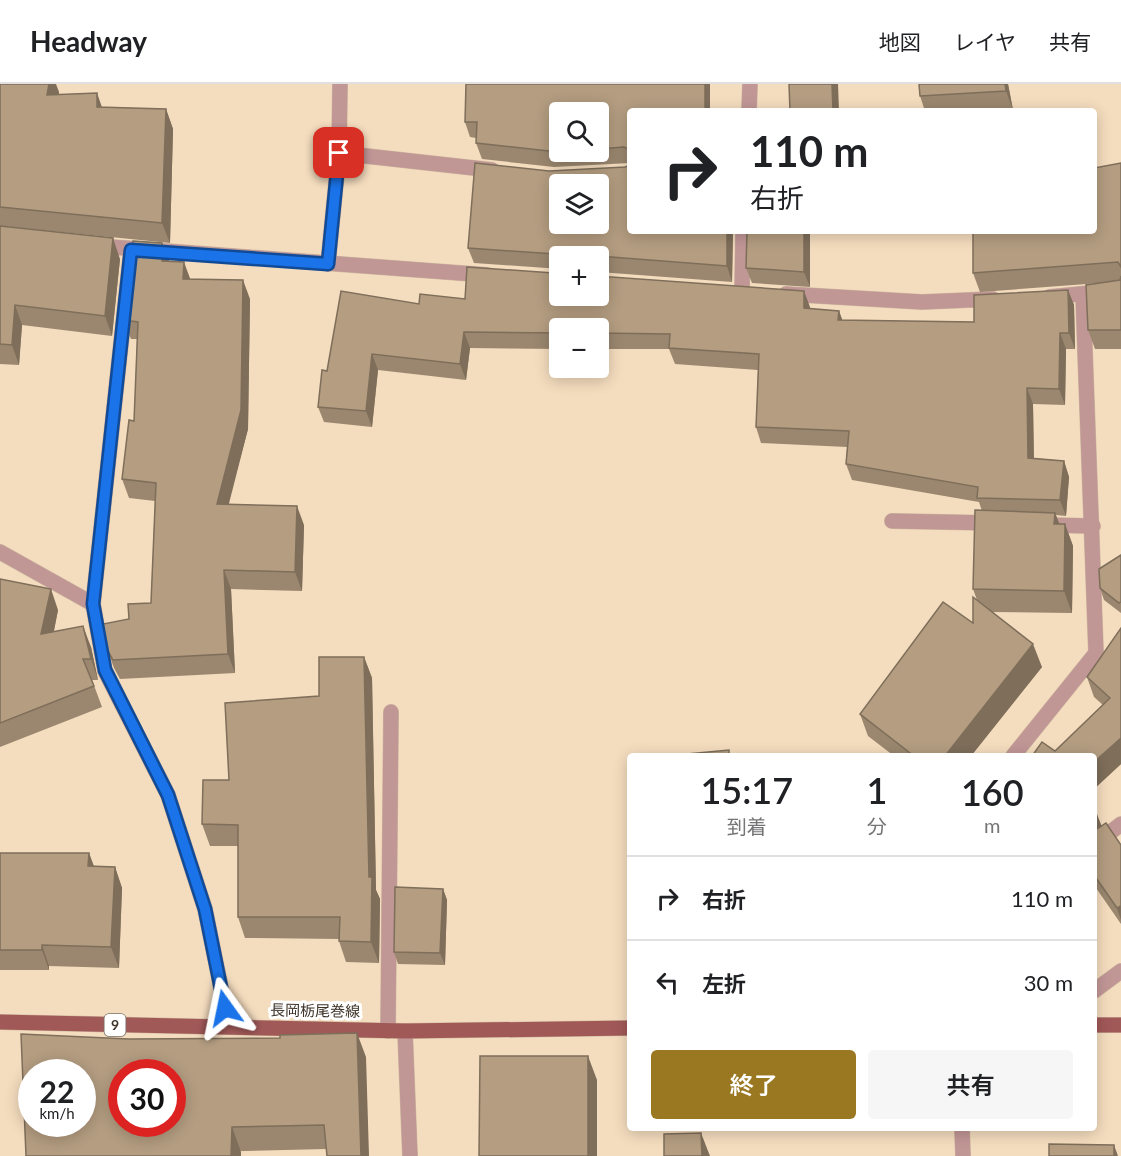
<!DOCTYPE html>
<html lang="ja">
<meta charset="utf-8">
<style>
:root{--surface:#fff;--page:#f6f6f6;--text:#202124;--muted:#757577;--line:#e0e0e0;--accent:#9a7822}
body{margin:0;font-family:Lato,"Noto Sans JP",sans-serif;background:var(--page);color:var(--text);height:100vh;display:flex;flex-direction:column;font-size:22px;white-space:nowrap}
*{box-sizing:border-box;margin:0}
p{font-size:20px;color:var(--muted)}
.icon{flex:none;width:33px;height:33px;fill:none;stroke:currentColor;stroke-width:2;stroke-linecap:round;stroke-linejoin:round}
.map{position:relative;flex:1;overflow:hidden}
.details{position:absolute;left:627px;top:669px;width:470px;height:378px;display:flex;flex-direction:column;background:var(--surface);border-radius:6px;box-shadow:0 3px 15px #0003}
.details>*{flex:none}
.hud{position:absolute;left:627px;top:24px;width:470px;height:126px;border-radius:6px;box-shadow:0 3px 15px #0003;background:#fff;color:var(--text);overflow:hidden}
.fabs{position:absolute;left:549px;top:18px;display:grid;gap:12px}
.fabs a{display:grid;place-items:center;width:60px;height:60px;border-radius:6px;background:var(--surface);box-shadow:0 3px 15px #0003;font-size:30px}
.speed{position:absolute;left:18px;top:975px;display:flex;gap:12px;font-size:30px;font-weight:700;text-align:center}
.speed>*{display:grid;place-content:center;width:78px;height:78px;border-radius:50%;background:var(--surface);box-shadow:0 3px 15px #0003;line-height:1}
.speed small{font-size:15px;font-weight:400}
.speed .limit{border:9px solid #d22;background:#fff;color:#111}
.pin{position:absolute;display:grid;place-items:center;width:51px;height:51px;color:#fff;margin:-26px;border-radius:12px;box-shadow:0 3px 9px #0006}
.me{position:absolute;width:66px;margin:-33px;rotate:348deg;stroke-linejoin:round;filter:drop-shadow(0 0 4px #0008)}
.turn{display:flex;align-items:center;gap:21px;height:126px;padding:0 24px;font-size:27px}
.turn .icon{width:78px;height:78px;stroke-width:2.5}
.turn b{display:block;font-size:42px;line-height:51px}
.eta{display:flex;justify-content:space-evenly;align-items:center;height:102px;text-align:center}
.eta b{font-size:36px;font-weight:600;line-height:42px}
.primary-button{display:flex;gap:12px;margin-top:auto;padding:12px 24px}
.primary-button a{flex:1;height:69px;border-radius:6px;background:var(--accent);color:#fff;font-size:24px;font-weight:600;line-height:69px;text-align:center}
.primary-button a+a{background:var(--page);color:var(--text)}
ul{padding:0;list-style:none}
li{display:flex;align-items:center;gap:18px;height:84px;padding:0 24px;border-top:2px solid var(--line)}
li div{flex:1}
li b{display:block;font-size:22px}
li em{font-style:normal}
header{display:flex;align-items:center;gap:36px;box-sizing:border-box;height:84px;padding:0 30px;background:var(--surface);border-bottom:2px solid var(--line)}
header strong{font-size:28px}
nav{display:flex;gap:33px;margin-inline-start:auto;font-size:21px}
.map>svg:first-child{display:block}
.lines{fill:none;stroke-linecap:round;stroke-linejoin:round}
.street-casing{stroke:#cfbaa0;stroke-width:16}
.primary-casing{stroke:#cfbaa0;stroke-width:16}
.street{stroke:#c19796;stroke-width:15}
.primary{stroke:#a15958;stroke-width:15}
.wall{fill:#9b876f;fill-rule:evenodd}
.shaded-wall{fill:#7e6e5a}
.building{fill:#b49d81;stroke:#7e6e5a;stroke-width:1.5;fill-rule:evenodd}
.route-casing{stroke:#114b97;stroke-width:15}
.route{stroke:#1a73e8;stroke-width:10}
.labels{text-anchor:middle;stroke-width:6;stroke-linejoin:round;paint-order:stroke}
.shield{fill:#fff;stroke:#777068;stroke-width:1.5}
.shield-label{font-size:14px;font-weight:bold;fill:#3d3328}
.street-label{font-size:15px;fill:#3d3328;stroke:#fff}
</style>
<header>
<strong>Headway</strong>
<nav><a>地図</a><a>レイヤ</a><a>共有</a></nav>
</header>
<div class="map">
<svg width="1121" height="1072" viewBox="0 0 1121 1072">
<rect width="100%" height="100%" fill="#f4dcbe"/>
<g class="lines">
<defs>
<g id="street">
<path d="M 749,27 L 750,0"/>
<path d="M 339,69 L 492,86"/>
<path d="M 98,162 L 487,191"/>
<path d="M 131,166 L 93,520 L 105,587 L 168,711 L 205,825 L 229,943"/>
<path d="M 328,180 L 339,69 L 340,0"/>
<path d="M 742,208 L 743,147"/>
<path d="M 786,210 L 922,218 L 993,215"/>
<path d="M 1049,213 L 1121,206"/>
<path d="M 892,437 L 994,439"/>
<path d="M 1045,441 L 1093,442"/>
<path d="M 0,468 L 93,520"/>
<path d="M 1013,672 L 1096,569 L 1083,212"/>
<path d="M 1094,761 L 1121,740"/>
<path d="M 1094,907 L 1121,887"/>
<path d="M 388,947 L 391,628"/>
<path d="M 405,947 L 410,1072"/>
<path d="M 962,1044 L 963,1072"/>
</g>
<g id="primary">
<path d="M 0,938 L 405,947 L 630,944"/>
<path d="M 1094,941 L 1121,941"/>
</g>
</defs>
<!-- street casing -->
<use href="#street" class="street-casing"/>
<!-- primary casing -->
<use href="#primary" class="primary-casing"/>
<!-- street -->
<use href="#street" class="street"/>
<!-- primary -->
<use href="#primary" class="primary"/>
</g>
<!-- wall -->
<g class="wall">
<path d="M 0,0 L 59,8 L 59,11 L 102,23 L 166,25 L 173,45 L 170,159 L 1,142 L 120,175 L 112,252 L 22,241 L 19,281 L 0,280 Z"/>
<path d="M 466,0 L 710,0 L 710,27 L 630,27 L 630,79 L 554,83 L 482,75 L 476,59 L 476,54 L 470,53 L 465,38 ZM 560,28 L 598,28 L 598,68 L 560,68 Z"/>
<path d="M 919,0 L 1008,0 L 1013,26 L 991,27 L 925,27 L 920,12 Z"/>
<path d="M 1121,79 L 1121,265 L 1095,265 L 1088,246 L 1100,199 L 980,208 L 973,189 Z"/>
<path d="M 733,147 L 732,198 L 599,188 L 598,172 L 560,172 L 560,185 L 474,179 L 468,164 Z"/>
<path d="M 810,147 L 810,203 L 752,199 L 746,184 Z"/>
<path d="M 162,159 L 169,177 L 190,195 L 250,215 L 248,345 L 228,420 L 304,441 L 302,507 L 231,505 L 235,589 L 120,595 L 114,584 L 107,565 L 129,535 L 151,519 L 155,417 L 129,414 L 122,395 L 134,337 L 137,255 L 131,255 L 124,236 Z"/>
<path d="M 1068,206 L 1074,221 L 1075,265 L 1066,265 L 1065,321 L 1033,320 L 1034,374 L 1064,377 L 1069,393 L 1066,432 L 1056,431 L 1059,440 L 1065,440 L 1073,462 L 1072,529 L 992,528 L 1042,583 L 971,672 L 894,672 L 868,652 L 860,630 L 973,539 L 977,516 L 973,505 L 982,427 L 979,418 L 852,396 L 846,380 L 847,363 L 761,359 L 756,343 L 758,286 L 675,280 L 669,265 L 598,265 L 598,244 L 560,244 L 560,265 L 470,264 L 466,296 L 378,286 L 372,343 L 324,338 L 318,323 L 327,287 L 419,220 L 465,215 L 560,212 L 804,207 L 810,225 L 839,227 L 842,236 L 974,238 Z"/>
<path d="M 1121,471 L 1121,529 L 1104,516 L 1100,504 Z"/>
<path d="M 0,495 L 58,526 L 54,547 L 91,563 L 98,596 L 92,596 L 102,623 L 0,663 Z"/>
<path d="M 1121,544 L 1121,680 L 1094,705 L 1094,672 L 1055,667 L 1103,621 L 1094,613 L 1087,593 Z"/>
<path d="M 364,573 L 372,594 L 376,806 L 380,815 L 379,879 L 346,878 L 339,857 L 339,855 L 245,854 L 238,833 L 238,762 L 210,762 L 202,740 L 229,696 L 319,612 Z"/>
<path d="M 1094,721 L 1101,742 L 1121,761 L 1121,840 L 1094,801 Z"/>
<path d="M 0,769 L 89,769 L 94,782 L 115,783 L 122,804 L 119,884 L 49,882 L 49,886 L 0,886 Z"/>
<path d="M 443,805 L 447,816 L 445,881 L 398,880 L 394,868 Z"/>
<path d="M 366,973 L 326,1065 L 26,1072 Z"/>
</g>
<!-- shaded-wall -->
<g class="shaded-wall">
<path d="M 49,0 L 56,0 L 59,8 L 54,32 L 47,11 Z"/>
<rect x="705" y="0" width="5" height="27"/>
<path d="M 832,0 L 838,0 L 839,27 L 833,27 Z"/>
<path d="M 1005,0 L 1008,0 L 1013,26 L 1006,7 Z"/>
<path d="M 97,9 L 104,29 L 97,23 Z"/>
<path d="M 166,25 L 173,45 L 170,159 L 162,139 Z"/>
<path d="M 727,147 L 733,147 L 732,198 L 727,182 Z"/>
<path d="M 804,147 L 810,147 L 810,203 L 804,188 Z"/>
<path d="M 113,154 L 120,175 L 112,252 L 105,232 Z"/>
<path d="M 162,159 L 169,178 L 162,177 Z"/>
<path d="M 184,178 L 191,197 L 183,195 Z"/>
<path d="M 243,196 L 250,215 L 248,345 L 224,439 L 217,420 Z"/>
<path d="M 1068,206 L 1074,221 L 1075,265 L 1069,249 Z"/>
<path d="M 804,207 L 810,223 L 810,240 L 804,224 Z"/>
<path d="M 15,221 L 22,241 L 19,281 L 12,261 Z"/>
<path d="M 839,227 L 845,243 L 838,236 Z"/>
<path d="M 464,248 L 470,264 L 466,296 L 460,280 Z"/>
<path d="M 1060,249 L 1066,265 L 1065,321 L 1059,305 Z"/>
<path d="M 372,270 L 378,286 L 372,343 L 366,327 Z"/>
<path d="M 1027,304 L 1033,320 L 1034,390 L 1028,374 Z"/>
<path d="M 1064,377 L 1069,393 L 1066,432 L 1060,416 Z"/>
<path d="M 297,422 L 304,441 L 302,507 L 295,488 Z"/>
<path d="M 1055,429 L 1064,451 L 1054,440 Z"/>
<path d="M 1065,440 L 1073,462 L 1072,529 L 1064,507 Z"/>
<path d="M 224,486 L 231,505 L 235,589 L 228,570 Z"/>
<path d="M 51,505 L 58,526 L 49,571 L 41,550 Z"/>
<path d="M 83,542 L 91,563 L 98,596 L 91,575 Z"/>
<path d="M 1033,560 L 1042,583 L 971,672 L 945,672 Z"/>
<path d="M 364,573 L 372,594 L 376,806 L 380,815 L 379,879 L 371,858 Z"/>
<path d="M 1121,654 L 1121,680 L 1094,705 L 1094,678 Z"/>
<path d="M 1094,723 L 1102,743 L 1094,750 Z"/>
<path d="M 89,769 L 96,789 L 88,782 Z"/>
<path d="M 115,783 L 122,804 L 119,884 L 111,863 Z"/>
<path d="M 443,805 L 447,816 L 445,881 L 440,869 Z"/>
<path d="M 1121,822 L 1121,836 L 1117,824 Z"/>
<path d="M 42,861 L 49,882 L 49,886 L 42,866 Z"/>
<path d="M 357,949 L 366,973 L 369,1072 L 361,1072 Z"/>
<path d="M 588,972 L 597,996 L 597,1072 L 588,1072 Z"/>
<path d="M 232,1043 L 241,1068 L 241,1072 L 231,1072 Z"/>
<path d="M 701,1049 L 710,1072 L 702,1072 Z"/>
<path d="M 1114,1061 L 1118,1072 L 1114,1072 Z"/>
</g>
<!-- building -->
<g class="building">
<path d="M 0,0 L 49,0 L 47,11 L 97,9 L 97,23 L 166,25 L 162,139 L 0,123 Z"/>
<path d="M 466,0 L 705,0 L 705,27 L 630,27 L 630,66 L 624,63 L 598,65 L 598,28 L 560,28 L 560,67 L 549,67 L 476,59 L 477,38 L 465,38 Z"/>
<path d="M 789,0 L 832,0 L 833,27 L 790,27 Z"/>
<path d="M 919,0 L 1005,0 L 1006,7 L 920,12 Z"/>
<path d="M 475,79 L 549,87 L 625,83 L 630,81 L 630,147 L 727,147 L 727,182 L 598,172 L 560,172 L 555,170 L 468,164 ZM 560,100 L 598,100 L 598,140 L 560,140 Z"/>
<path d="M 1121,79 L 1121,183 L 1118,178 L 973,189 L 973,147 L 1094,147 L 1094,84 Z"/>
<path d="M 0,142 L 113,154 L 105,232 L 15,221 L 12,261 L 0,260 Z"/>
<path d="M 747,147 L 804,147 L 804,188 L 746,184 Z"/>
<path d="M 133,157 L 162,159 L 162,177 L 184,178 L 183,195 L 243,196 L 241,326 L 217,420 L 297,422 L 295,488 L 224,486 L 228,570 L 113,576 L 107,565 L 103,540 L 129,535 L 128,520 L 151,519 L 156,399 L 122,395 L 129,336 L 134,337 L 138,238 L 124,236 Z"/>
<path d="M 467,183 L 554,189 L 560,186 L 560,212 L 598,212 L 598,192 L 804,207 L 804,224 L 839,227 L 838,236 L 974,238 L 974,211 L 1068,206 L 1069,249 L 1060,249 L 1059,305 L 1027,304 L 1028,374 L 1064,377 L 1060,416 L 977,414 L 978,403 L 846,380 L 849,347 L 756,343 L 759,270 L 669,264 L 670,250 L 598,249 L 598,244 L 560,244 L 560,249 L 464,248 L 460,280 L 372,270 L 366,327 L 318,323 L 322,286 L 327,287 L 341,207 L 419,220 L 420,210 L 465,215 Z"/>
<path d="M 1121,192 L 1121,246 L 1088,246 L 1086,201 L 1120,196 Z"/>
<path d="M 975,426 L 1055,429 L 1054,440 L 1065,440 L 1064,507 L 973,505 Z"/>
<path d="M 1121,471 L 1121,518 L 1119,519 L 1100,504 L 1099,485 Z"/>
<path d="M 0,495 L 51,505 L 41,550 L 83,542 L 91,575 L 83,575 L 94,602 L 0,639 Z"/>
<path d="M 973,513 L 1033,560 L 945,672 L 914,672 L 860,630 L 943,518 L 973,539 Z"/>
<path d="M 1121,544 L 1121,654 L 1094,678 L 1094,672 L 1032,672 L 1042,658 L 1055,667 L 1110,614 L 1087,593 Z"/>
<path d="M 319,573 L 364,573 L 369,793 L 372,793 L 371,858 L 339,857 L 340,833 L 238,833 L 238,741 L 202,740 L 203,696 L 229,696 L 225,619 L 319,612 Z"/>
<path d="M 729,666 L 729,672 L 665,672 Z"/>
<path d="M 1106,739 L 1121,761 L 1121,822 L 1117,824 L 1094,791 L 1094,747 Z"/>
<path d="M 0,769 L 89,769 L 88,782 L 115,783 L 111,863 L 42,861 L 42,866 L 0,866 Z"/>
<path d="M 395,803 L 443,805 L 440,869 L 394,868 Z"/>
<path d="M 357,949 L 361,1072 L 327,1072 L 324,1041 L 232,1043 L 231,1072 L 26,1072 L 21,950 L 129,955 L 280,954 L 280,951 ZM 32,988 L 82,988 L 82,1040 L 32,1040 ZM 122,988 L 172,988 L 172,1040 L 122,1040 Z"/>
<path d="M 480,972 L 588,972 L 588,1072 L 479,1072 Z"/>
<path d="M 701,1049 L 702,1072 L 664,1072 L 664,1050 Z"/>
<path d="M 1049,1060 L 1114,1061 L 1114,1072 L 1049,1072 Z"/>
</g>
<g class="lines">
<defs>
<path id="route" d="M 225,924 L 205,825 L 168,711 L 105,586 L 93,520 L 131,166 L 328,180 L 339,69"/>
</defs>
<!-- route casing -->
<use href="#route" class="route-casing"/>
<!-- route -->
<use href="#route" class="route"/>
</g>
<g class="labels">
<!-- shield labels -->
<rect class="shield" x="104.5" y="930" width="21" height="22" rx="4.5"/>
<g class="shield-label">
<text x="115" y="946">9</text>
</g>
<!-- street labels -->
<g class="street-label">
<text transform="translate(315 927) rotate(1)" y="5">長岡栃尾巻線</text>
</g>
</g>
</svg>
<div class="fabs">
<a><svg class="icon" aria-label="search" viewBox="0 0 24 24"><circle cx="10" cy="10" r="6"/><path d="M15 15l6 6"/></svg></a>
<a><svg class="icon" aria-label="layers" viewBox="0 0 24 24"><path d="M12 4l9 5-9 5-9-5zM3 14l9 5 9-5"/></svg></a>
<a>+</a>
<a>−</a>
</div>
<div class="speed"><div>22<small>km/h</small></div><div class="limit">30</div></div>
<div class="pin" style="left:339px;top:69px;background:#d93025"><svg class="icon" aria-label="arrive" viewBox="0 0 24 24"><path d="M6 21V4h12l-3 4 3 4H6"/></svg></div>
<svg class="me" style="left:225px;top:924px" viewBox="-20 -20 40 40"><path d="M0-17L14 15 0 8-14 15z" fill="#1a73e8" stroke="#fff" stroke-width="4"/></svg>
<div class="hud">
<div class="turn"><svg class="icon" aria-label="right" viewBox="0 0 24 24"><path d="M7 20v-9h11M14 6l5 5-5 5"/></svg><div><b>110 m</b>右折</div></div>
</div>
<section class="details">
<div class="eta">
<div><b>15:17</b><p>到着</p></div>
<div><b>1</b><p>分</p></div>
<div><b>160</b><p>m</p></div>
</div>
<ul>
<li><svg class="icon" aria-label="right" viewBox="0 0 24 24"><path d="M7 20v-9h11M14 6l5 5-5 5"/></svg><div><b>右折</b></div><em>110 m</em></li>
<li><svg class="icon" aria-label="left" viewBox="0 0 24 24"><path d="M17 20v-9H6M10 6l-5 5 5 5"/></svg><div><b>左折</b></div><em>30 m</em></li>
</ul>
<div class="primary-button"><a>終了</a><a>共有</a></div>
</section>
</div>
